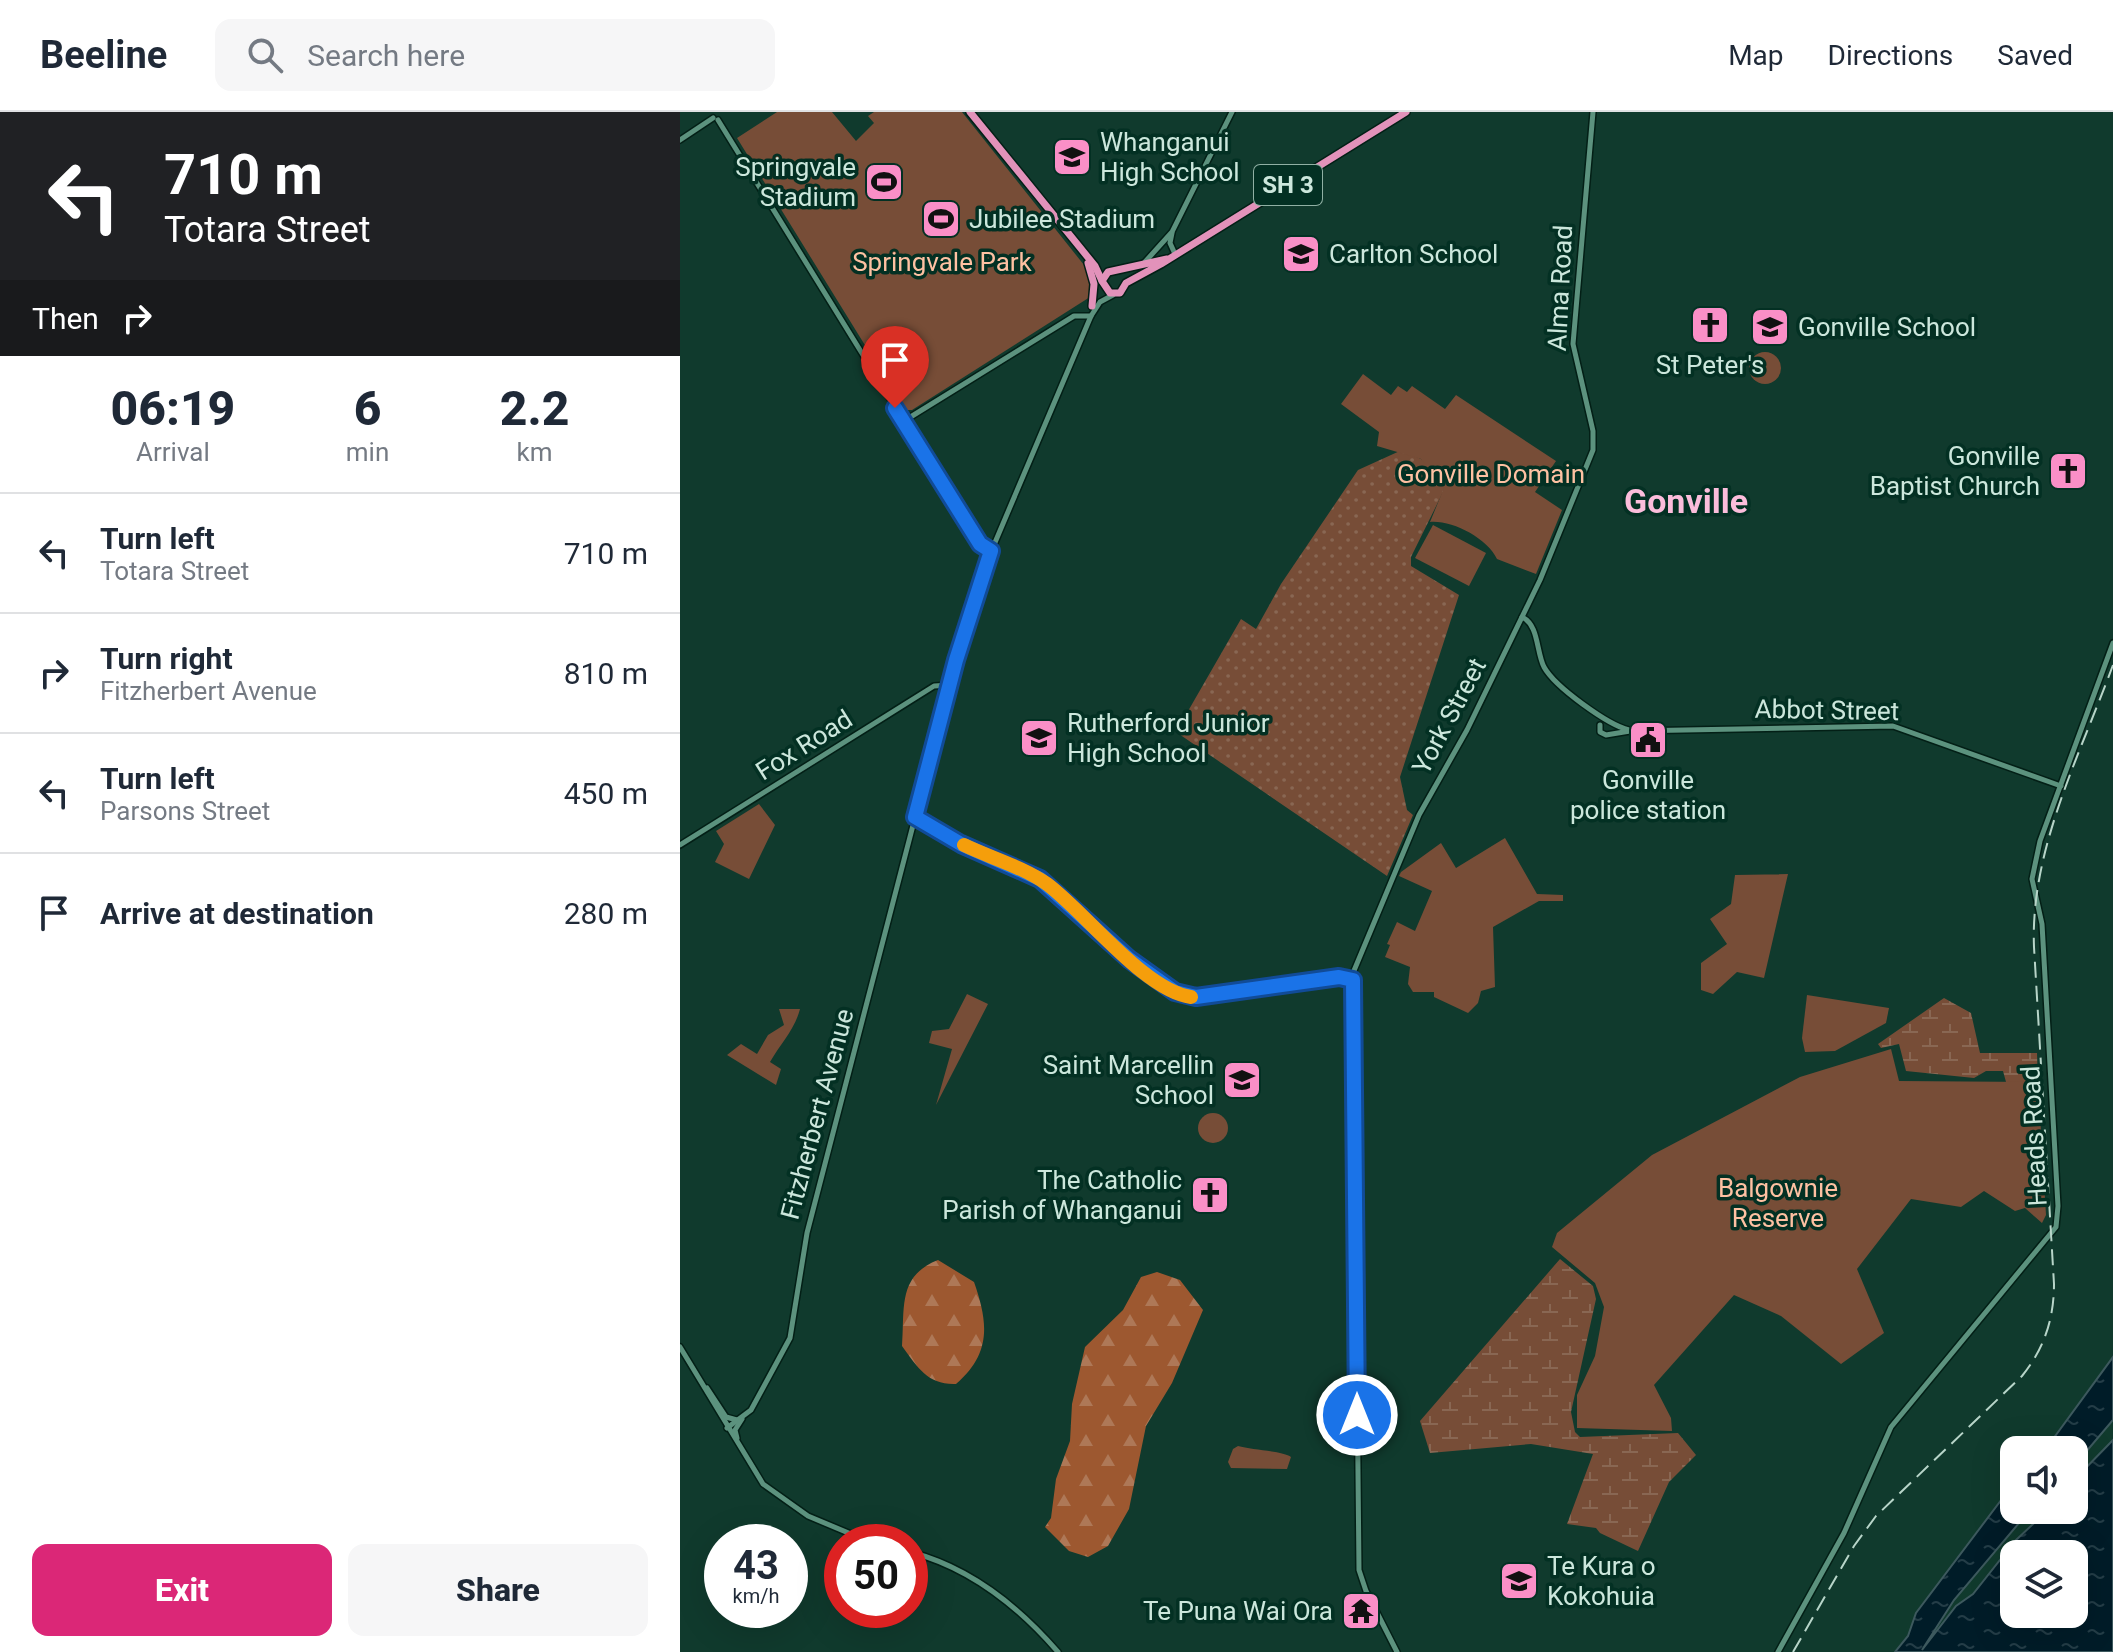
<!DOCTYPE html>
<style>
:root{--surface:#fff;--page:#f6f6f7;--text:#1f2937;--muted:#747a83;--line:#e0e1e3;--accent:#db2777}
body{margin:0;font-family:Roboto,sans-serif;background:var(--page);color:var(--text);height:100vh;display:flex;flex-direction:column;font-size:30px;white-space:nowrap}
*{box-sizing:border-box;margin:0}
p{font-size:26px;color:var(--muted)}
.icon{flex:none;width:44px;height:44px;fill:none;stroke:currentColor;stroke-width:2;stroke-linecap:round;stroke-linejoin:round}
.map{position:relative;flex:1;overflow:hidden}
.panel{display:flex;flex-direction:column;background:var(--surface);width:680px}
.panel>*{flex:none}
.top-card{background:#202124;color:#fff;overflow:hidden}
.controls{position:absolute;left:1320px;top:1324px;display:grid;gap:16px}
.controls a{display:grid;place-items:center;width:88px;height:88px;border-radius:16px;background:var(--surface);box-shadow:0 8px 32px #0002;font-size:40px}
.speed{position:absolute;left:24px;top:1412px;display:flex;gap:16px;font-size:40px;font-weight:700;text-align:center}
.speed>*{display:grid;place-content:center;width:104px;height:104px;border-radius:50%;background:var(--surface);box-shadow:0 8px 32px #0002;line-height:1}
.speed small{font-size:20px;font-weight:400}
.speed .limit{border:12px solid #d22;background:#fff;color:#111}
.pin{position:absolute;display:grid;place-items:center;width:68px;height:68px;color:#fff;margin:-82px -34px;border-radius:50% 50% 50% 0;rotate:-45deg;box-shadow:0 0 8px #0007}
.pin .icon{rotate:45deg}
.me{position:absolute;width:88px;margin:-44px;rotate:0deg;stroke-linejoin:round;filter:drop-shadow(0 0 6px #0008)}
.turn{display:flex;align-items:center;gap:28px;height:168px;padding:0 32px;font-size:36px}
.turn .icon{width:104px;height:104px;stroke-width:2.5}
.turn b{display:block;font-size:56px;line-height:68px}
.then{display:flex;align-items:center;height:76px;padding:0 32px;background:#0003;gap:16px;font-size:30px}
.eta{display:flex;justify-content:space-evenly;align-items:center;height:136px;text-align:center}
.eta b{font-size:48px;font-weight:800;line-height:56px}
.button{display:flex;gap:16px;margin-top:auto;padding:16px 32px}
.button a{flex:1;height:92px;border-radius:16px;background:var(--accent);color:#fff;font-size:32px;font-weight:800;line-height:92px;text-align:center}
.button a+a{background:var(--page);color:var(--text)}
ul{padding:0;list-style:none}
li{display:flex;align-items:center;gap:24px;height:120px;padding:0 32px;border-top:2px solid var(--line)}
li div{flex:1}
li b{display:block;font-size:30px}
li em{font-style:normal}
header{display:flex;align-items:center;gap:48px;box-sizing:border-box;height:112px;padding:0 40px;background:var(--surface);border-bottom:2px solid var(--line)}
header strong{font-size:38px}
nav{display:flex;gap:44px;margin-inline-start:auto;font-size:28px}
.search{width:560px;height:72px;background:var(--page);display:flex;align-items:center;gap:20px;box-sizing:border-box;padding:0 28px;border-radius:16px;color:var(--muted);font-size:30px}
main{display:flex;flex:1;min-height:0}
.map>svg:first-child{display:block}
.grass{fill:url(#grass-dots)}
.forest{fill:url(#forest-firs)}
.wetland{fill:url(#wetland-marsh)}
.park{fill:#774d37}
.water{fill:url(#water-ripples);stroke:#3d595e;stroke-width:2;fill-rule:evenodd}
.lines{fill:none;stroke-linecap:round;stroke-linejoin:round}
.secondary-casing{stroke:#031f16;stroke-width:8}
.highway-casing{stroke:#031f16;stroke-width:10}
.secondary{stroke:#5c927e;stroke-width:5}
.highway{stroke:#e292ba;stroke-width:7}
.rail{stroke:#b8d5c9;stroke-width:2;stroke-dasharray:16 8;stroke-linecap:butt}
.route-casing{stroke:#114b97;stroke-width:20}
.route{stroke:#1a73e8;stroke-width:14}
.slow{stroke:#f59e0b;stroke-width:14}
.labels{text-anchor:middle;stroke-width:7;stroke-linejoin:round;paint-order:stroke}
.shield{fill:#033023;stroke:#90b0a4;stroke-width:2}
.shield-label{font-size:24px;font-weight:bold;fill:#cce7dc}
.poi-label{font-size:26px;fill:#cce7dc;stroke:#033023;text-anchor:start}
.park-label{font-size:26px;fill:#fec1a2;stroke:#033023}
.street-label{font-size:26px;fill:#cce7dc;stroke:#033023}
.district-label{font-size:34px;font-weight:bold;fill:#fbbddb;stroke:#033023}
</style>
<header>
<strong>Beeline</strong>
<div class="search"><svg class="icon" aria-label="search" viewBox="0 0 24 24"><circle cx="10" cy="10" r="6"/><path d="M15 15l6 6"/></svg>Search here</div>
<nav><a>Map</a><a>Directions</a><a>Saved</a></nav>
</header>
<main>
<section class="panel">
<div class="top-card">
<div class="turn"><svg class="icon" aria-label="left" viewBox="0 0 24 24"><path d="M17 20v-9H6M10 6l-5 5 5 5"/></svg><div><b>710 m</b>Totara Street</div></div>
<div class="then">Then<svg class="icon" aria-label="right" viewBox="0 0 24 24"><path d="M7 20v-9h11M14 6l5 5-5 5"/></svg></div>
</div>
<div class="eta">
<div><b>06:19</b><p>Arrival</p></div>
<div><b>6</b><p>min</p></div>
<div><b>2.2</b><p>km</p></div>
</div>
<ul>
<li><svg class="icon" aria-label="left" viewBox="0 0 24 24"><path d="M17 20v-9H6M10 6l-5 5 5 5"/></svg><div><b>Turn left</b><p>Totara Street</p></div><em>710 m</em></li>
<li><svg class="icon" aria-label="right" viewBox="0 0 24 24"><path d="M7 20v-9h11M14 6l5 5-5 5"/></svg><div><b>Turn right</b><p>Fitzherbert Avenue</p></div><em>810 m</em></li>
<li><svg class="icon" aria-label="left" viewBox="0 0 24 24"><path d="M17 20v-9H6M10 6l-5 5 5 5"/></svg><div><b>Turn left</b><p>Parsons Street</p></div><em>450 m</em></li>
<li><svg class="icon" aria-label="arrive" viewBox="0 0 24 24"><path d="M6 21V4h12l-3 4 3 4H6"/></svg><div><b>Arrive at destination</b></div><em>280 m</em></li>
</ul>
<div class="button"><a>Exit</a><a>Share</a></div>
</section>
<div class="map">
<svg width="1433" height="1540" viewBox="0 0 1433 1540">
<defs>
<pattern id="grass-dots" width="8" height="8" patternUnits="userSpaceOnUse" patternTransform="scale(2)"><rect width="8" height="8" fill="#774d37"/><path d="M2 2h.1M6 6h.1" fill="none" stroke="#896753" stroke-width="1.8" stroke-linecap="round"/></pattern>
<pattern id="forest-firs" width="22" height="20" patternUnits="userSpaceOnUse" patternTransform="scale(2)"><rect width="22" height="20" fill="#9d5830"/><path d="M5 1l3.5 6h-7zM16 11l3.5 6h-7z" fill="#ae7857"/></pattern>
<pattern id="wetland-marsh" width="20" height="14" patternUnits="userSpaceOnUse" patternTransform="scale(2)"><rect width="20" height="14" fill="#774d37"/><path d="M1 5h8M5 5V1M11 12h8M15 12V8" fill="none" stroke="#896753"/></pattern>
<pattern id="water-ripples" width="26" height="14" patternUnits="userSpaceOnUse" patternTransform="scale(2)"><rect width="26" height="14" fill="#001c28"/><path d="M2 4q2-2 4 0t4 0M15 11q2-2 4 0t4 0" fill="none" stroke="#243d47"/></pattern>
</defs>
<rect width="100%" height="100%" fill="#103a2d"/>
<!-- grass -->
<path class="grass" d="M 722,338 L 743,348 L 765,376 L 731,445 L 731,454 L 779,483 L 720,665 L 727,698 L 733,703 L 707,764 L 496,620 L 561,507 L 576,517 L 601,472 L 678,358 Z"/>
<!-- forest -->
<g class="forest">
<path d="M 258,1148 L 294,1170 C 308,1210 312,1241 276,1272 C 248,1273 238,1256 222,1234 C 225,1197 217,1164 258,1148 Z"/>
<path d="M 477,1160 L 500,1168 L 523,1198 L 492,1271 L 466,1314 L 449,1397 L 428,1434 L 408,1445 L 389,1439 L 365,1415 L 371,1406 L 376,1367 L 390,1329 L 392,1292 L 405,1235 L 443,1198 L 461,1165 Z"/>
</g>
<!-- wetland -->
<g class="wetland">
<path d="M 1264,886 L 1291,901 L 1300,941 L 1357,941 L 1362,1101 L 1323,959 L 1306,959 L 1294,966 L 1226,959 L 1219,932 L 1201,936 L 1198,932 Z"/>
<path d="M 880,1147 L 913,1174 L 916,1187 L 891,1300 L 895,1320 L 900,1325 L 998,1321 L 1016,1343 L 989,1370 L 958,1439 L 920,1421 L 916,1416 L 887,1412 L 913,1342 L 851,1332 L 750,1341 L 740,1309 Z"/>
</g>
<!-- park -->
<g class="park">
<path d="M 97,0 L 152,0 L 176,29 L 194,11 L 188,4 L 194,0 L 282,0 L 404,153 L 410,166 L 410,185 L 232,298 L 225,298 L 57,26 Z"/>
<circle cx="1085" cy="256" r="16"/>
<path d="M 683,262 L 711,283 L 718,274 L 727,280 L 732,274 L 765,297 L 776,283 L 876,349 L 855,380 L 882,398 L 856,462 L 817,447 C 807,426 772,408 750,410 L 764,376 L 741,347 L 697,334 L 699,320 L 661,292 Z"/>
<path d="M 753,413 L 806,441 L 789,474 L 735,446 Z"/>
<path d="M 79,692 L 95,713 L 69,767 L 35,750 L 44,732 L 36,719 Z"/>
<path d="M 825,726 L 857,782 L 883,783 L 883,789 L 859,789 L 813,815 L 815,875 L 801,879 L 798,891 L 788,901 L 754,885 L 754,880 L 733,880 L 728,872 L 730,855 L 705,845 L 710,833 L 707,832 L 717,810 L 735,819 L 752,779 L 719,764 L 721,760 L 761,731 L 776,756 Z"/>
<path d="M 1108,762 L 1084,866 L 1057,860 L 1033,882 L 1021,878 L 1021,851 L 1047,832 L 1030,807 L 1051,792 L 1055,763 Z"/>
<path d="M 287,882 L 308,892 L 256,993 L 272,937 L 249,931 L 252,919 L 269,917 Z"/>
<path d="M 1127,883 L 1209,896 L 1206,911 L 1155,939 L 1125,940 L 1122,926 Z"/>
<path d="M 99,897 L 120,897 C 115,917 101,931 90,950 L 101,957 L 96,973 L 47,943 L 61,932 L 77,942 L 88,923 L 104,913 Z"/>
<path d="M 1211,937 L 1219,969 L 1358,970 L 1366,1103 L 1362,1111 L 1345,1096 L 1335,1099 L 1304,1079 L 1281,1095 L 1231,1087 L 1177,1157 L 1204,1221 L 1161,1252 L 1101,1204 L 1054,1183 L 974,1273 L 991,1306 L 992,1319 L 897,1316 L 897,1283 L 915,1244 L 924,1195 L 915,1171 L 872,1135 L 877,1121 L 972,1043 L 1120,965 Z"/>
<circle cx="533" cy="1016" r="15"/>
<path d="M 558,1334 C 572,1338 604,1339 611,1345 L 607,1357 L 551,1356 L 548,1350 L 553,1337 Z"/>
</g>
<!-- water -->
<g class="water">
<path d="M 1433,1245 L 1433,1308 L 1394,1354 L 1394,1338 L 1365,1338 Z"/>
<path d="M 1433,1328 L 1433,1540 L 1215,1540 L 1228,1524 L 1236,1501 L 1334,1371 L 1334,1398 L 1350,1398 L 1274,1488 L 1242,1538 L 1276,1494 L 1293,1482 L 1335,1429 L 1368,1398 L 1394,1398 L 1394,1368 ZM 1334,1442 L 1394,1442 L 1394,1502 L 1334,1502 Z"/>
</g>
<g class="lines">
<defs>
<g id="secondary">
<path d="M 38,8 L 296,426 L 311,439"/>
<path d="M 0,28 L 33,6"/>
<path d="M 492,121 L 490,131 L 495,142"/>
<path d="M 464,151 L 492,120 L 552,0"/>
<path d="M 224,309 L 394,204 L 411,204"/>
<path d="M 842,505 C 859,513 856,539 864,555 C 875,575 928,613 949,618"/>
<path d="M 920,613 L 920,620 L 926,623 L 950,619 L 1213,614 L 1381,674"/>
<path d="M 235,705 L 281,732 L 360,767 L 449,847 L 495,880 L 516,885 L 668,865"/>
<path d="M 0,733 L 254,574 L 270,573"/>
<path d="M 673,861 L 739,703 L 787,618 L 860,468 L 913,338 L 913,319 L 893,232 L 913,0"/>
<path d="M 673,868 L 679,1458 L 686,1479 L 717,1540"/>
<path d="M 0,1235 L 83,1372 L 128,1404 L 190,1430"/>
<path d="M 27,1276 L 46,1305 L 57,1308"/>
<path d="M 47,1316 L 71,1298 L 110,1226 L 127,1121 L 276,548 L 308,447 L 411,204 L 420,190 L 433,183"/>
<path d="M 57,1326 L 55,1318 L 62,1307"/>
<path d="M 230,1440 C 289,1455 339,1495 378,1540"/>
<path d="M 1098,1540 L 1164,1421 L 1211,1315 L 1376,1115 L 1378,1094 L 1362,812 L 1352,767 L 1360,729 L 1433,531"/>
</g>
<g id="highway">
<path d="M 290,0 L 415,154 L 422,169"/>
<path d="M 487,147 L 428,160 L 422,169 L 430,181 L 440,181 L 446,171 L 481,152 L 726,0"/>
<path d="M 408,151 L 414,172 L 412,194"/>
</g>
</defs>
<!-- secondary casing -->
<use href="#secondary" class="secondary-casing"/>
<!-- highway casing -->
<use href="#highway" class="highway-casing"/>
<!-- secondary -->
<use href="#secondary" class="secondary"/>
<!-- highway -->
<use href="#highway" class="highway"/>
<!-- rail -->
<path class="rail" d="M 1113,1540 L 1174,1434 L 1196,1404 L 1342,1264 C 1364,1237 1374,1207 1374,1172 L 1354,835 C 1350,738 1400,643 1433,553"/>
</g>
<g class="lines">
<defs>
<path id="route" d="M 215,296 L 300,432 L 311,439 L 276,548 L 235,705 L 281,732 L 360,767 L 449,847 L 495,880 L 516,885 L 659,865 L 673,868 L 677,1303"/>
</defs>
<!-- route casing -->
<use href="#route" class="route-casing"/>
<!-- route -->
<use href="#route" class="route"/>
<!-- slow -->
<path class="slow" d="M 284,733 C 311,746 343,755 367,772 C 405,800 465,879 511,885"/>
</g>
<!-- icons -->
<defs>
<symbol id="school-square" viewBox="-11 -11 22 22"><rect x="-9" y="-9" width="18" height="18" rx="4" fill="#fa8fc7" stroke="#033023"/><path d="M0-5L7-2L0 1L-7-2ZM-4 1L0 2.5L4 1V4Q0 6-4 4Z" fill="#111"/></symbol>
<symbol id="stadium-square" viewBox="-11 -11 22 22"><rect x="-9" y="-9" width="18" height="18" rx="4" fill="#fa8fc7" stroke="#033023"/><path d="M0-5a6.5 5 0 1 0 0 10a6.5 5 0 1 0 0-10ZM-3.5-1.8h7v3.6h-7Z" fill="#111"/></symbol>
<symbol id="church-square" viewBox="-11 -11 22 22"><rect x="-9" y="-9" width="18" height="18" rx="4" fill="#fa8fc7" stroke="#033023"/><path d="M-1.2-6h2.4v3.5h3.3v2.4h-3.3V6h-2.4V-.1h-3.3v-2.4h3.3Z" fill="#111"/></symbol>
<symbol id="civic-square" viewBox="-11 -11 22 22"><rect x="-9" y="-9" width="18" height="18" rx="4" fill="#fa8fc7" stroke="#033023"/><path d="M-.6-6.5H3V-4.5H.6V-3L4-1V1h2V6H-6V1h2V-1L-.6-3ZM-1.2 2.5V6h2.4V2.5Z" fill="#111"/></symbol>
<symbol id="temple-square" viewBox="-11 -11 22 22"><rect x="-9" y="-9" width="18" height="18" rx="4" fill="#fa8fc7" stroke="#033023"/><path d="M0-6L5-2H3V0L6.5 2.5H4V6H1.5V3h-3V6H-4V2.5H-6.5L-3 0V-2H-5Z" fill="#111"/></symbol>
</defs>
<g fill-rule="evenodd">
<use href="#school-square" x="370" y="23" width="44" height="44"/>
<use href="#stadium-square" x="182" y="48" width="44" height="44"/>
<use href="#stadium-square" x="239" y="85" width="44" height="44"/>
<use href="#school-square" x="599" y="120" width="44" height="44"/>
<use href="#church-square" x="1008" y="191" width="44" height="44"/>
<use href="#school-square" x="1068" y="193" width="44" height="44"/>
<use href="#church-square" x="1366" y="337" width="44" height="44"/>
<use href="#school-square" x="337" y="604" width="44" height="44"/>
<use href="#civic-square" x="946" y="606" width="44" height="44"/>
<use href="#school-square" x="540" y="946" width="44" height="44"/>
<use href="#church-square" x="508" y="1061" width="44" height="44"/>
<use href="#school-square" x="817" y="1447" width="44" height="44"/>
<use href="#temple-square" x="659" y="1477" width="44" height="44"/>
</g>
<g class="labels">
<!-- shield labels -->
<rect class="shield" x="574" y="53" width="68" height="40" rx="6"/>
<g class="shield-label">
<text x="608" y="81">SH 3</text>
</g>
<!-- poi labels -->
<g class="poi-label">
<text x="420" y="39">Whanganui<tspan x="420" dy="30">High School</tspan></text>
<text x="176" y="64" text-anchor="end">Springvale<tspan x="176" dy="30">Stadium</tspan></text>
<text x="289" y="116">Jubilee Stadium</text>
<text x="649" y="151">Carlton School</text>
<text x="1118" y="224">Gonville School</text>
<text x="1030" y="262" text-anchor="middle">St Peter's</text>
<text x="1360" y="353" text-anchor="end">Gonville<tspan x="1360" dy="30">Baptist Church</tspan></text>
<text x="387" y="620">Rutherford Junior<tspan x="387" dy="30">High School</tspan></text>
<text x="968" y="677" text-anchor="middle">Gonville<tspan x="968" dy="30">police station</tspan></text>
<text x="534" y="962" text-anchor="end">Saint Marcellin<tspan x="534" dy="30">School</tspan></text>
<text x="502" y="1077" text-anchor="end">The Catholic<tspan x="502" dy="30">Parish of Whanganui</tspan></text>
<text x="867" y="1463">Te Kura o<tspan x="867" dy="30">Kokohuia</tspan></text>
<text x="653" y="1508" text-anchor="end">Te Puna Wai Ora</text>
</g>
<!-- park labels -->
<g class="park-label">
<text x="262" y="159">Springvale Park</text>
<text x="811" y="371">Gonville Domain</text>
<text x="1098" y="1085">Balgownie<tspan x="1098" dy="30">Reserve</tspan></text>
</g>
<!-- street labels -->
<g class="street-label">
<text transform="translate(880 176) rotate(-87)" y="9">Alma Road</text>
<text transform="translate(1147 598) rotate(1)" y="9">Abbot Street</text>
<text transform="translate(769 604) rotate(-62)" y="9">York Street</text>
<text transform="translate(124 633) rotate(-32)" y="9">Fox Road</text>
<text transform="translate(137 1002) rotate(-75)" y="9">Fitzherbert Avenue</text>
<text transform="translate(1354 1024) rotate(-93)" y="9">Heads Road</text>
</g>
<!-- district labels -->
<g class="district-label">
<text x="1006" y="401">Gonville</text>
</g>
</g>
</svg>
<div class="controls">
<a><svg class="icon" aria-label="sound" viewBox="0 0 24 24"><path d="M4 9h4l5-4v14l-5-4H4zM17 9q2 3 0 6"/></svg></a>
<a><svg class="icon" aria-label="layers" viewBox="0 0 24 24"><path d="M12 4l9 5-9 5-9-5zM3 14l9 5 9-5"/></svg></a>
</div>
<div class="speed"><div>43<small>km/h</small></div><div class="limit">50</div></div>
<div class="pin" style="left:215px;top:296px;background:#d93025"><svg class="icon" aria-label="arrive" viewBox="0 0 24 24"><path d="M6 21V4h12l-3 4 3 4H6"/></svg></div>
<svg class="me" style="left:677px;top:1303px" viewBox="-20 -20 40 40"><circle r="17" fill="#1a73e8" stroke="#fff" stroke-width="3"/><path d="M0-11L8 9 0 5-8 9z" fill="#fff"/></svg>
</div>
</main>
